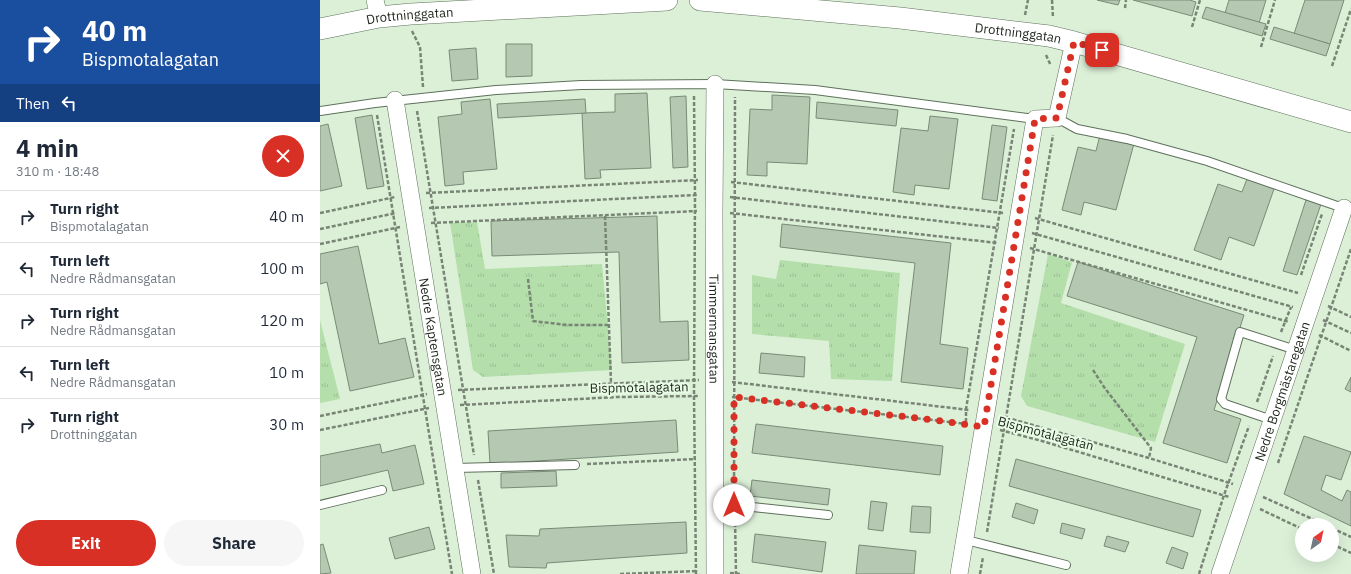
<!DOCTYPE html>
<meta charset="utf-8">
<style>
:root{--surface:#fff;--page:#f6f6f7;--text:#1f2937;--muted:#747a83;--line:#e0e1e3;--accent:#d93025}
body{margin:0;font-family:"IBM Plex Sans",sans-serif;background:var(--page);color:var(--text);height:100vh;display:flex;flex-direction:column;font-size:15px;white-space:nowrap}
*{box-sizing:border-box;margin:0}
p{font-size:13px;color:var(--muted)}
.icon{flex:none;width:22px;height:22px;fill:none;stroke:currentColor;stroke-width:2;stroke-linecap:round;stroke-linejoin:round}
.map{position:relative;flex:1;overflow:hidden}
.sheet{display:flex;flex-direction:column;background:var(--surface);width:320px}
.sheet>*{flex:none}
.hud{background:#1a4fa0;color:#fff;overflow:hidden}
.needle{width:26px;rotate:33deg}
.controls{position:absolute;left:975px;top:518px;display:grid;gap:8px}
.controls a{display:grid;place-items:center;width:44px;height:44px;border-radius:50%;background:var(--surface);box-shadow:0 4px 16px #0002;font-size:20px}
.pin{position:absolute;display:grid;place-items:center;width:34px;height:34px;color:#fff;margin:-17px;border-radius:8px;box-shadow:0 2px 6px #0006}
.me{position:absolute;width:44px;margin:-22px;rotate:0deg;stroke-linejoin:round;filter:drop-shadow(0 0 3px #0008)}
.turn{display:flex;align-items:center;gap:14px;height:84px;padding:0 16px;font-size:18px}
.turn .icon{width:52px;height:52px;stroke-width:2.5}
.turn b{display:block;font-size:28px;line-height:34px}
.then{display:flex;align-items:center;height:38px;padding:0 16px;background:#0003;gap:8px;font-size:15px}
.round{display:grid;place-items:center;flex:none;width:42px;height:42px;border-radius:21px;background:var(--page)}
.summary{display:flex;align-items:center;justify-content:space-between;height:68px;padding:0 16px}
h1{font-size:24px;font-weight:700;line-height:30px}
.cta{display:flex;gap:8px;margin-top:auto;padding:8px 16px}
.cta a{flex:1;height:46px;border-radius:24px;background:var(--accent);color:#fff;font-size:16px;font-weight:700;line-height:46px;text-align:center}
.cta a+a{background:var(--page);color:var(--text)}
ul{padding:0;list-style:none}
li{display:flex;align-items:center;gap:12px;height:52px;padding:0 16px;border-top:1px solid var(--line)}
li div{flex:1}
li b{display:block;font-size:15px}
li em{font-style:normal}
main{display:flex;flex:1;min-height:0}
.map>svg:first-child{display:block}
.grass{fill:url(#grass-tufts)}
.building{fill:#b5c8b2;stroke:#798b76}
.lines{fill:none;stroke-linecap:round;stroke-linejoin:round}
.service-casing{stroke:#5e705b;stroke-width:10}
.minor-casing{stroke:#5e705b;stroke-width:18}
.tertiary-casing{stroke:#5e705b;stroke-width:22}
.path{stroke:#788575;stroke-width:2.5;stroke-dasharray:4 2;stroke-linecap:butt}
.service{stroke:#fff;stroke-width:8}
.minor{stroke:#fff;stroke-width:17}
.tertiary{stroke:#fff;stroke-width:21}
.route{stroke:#d93025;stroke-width:7;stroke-dasharray:0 12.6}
.labels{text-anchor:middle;stroke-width:4;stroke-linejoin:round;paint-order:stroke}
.street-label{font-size:13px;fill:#1d241b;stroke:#e9fde6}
</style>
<main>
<section class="sheet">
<div class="hud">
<div class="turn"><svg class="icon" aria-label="right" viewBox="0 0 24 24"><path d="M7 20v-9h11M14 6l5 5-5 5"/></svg><div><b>40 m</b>Bispmotalagatan</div></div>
<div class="then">Then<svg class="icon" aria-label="left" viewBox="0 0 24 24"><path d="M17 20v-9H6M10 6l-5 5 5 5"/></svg></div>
</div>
<div class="summary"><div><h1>4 min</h1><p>310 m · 18:48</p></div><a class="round" style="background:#d93025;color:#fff"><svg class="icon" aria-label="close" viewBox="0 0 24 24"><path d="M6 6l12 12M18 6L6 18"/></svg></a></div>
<ul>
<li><svg class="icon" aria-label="right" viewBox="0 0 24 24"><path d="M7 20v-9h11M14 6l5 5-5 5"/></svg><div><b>Turn right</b><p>Bispmotalagatan</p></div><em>40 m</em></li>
<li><svg class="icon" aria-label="left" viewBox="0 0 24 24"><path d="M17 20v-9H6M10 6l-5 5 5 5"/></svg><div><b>Turn left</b><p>Nedre Rådmansgatan</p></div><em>100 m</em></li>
<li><svg class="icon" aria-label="right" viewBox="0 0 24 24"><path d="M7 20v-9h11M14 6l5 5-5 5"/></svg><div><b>Turn right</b><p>Nedre Rådmansgatan</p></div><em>120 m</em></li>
<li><svg class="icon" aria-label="left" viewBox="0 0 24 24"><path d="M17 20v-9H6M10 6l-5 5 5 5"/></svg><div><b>Turn left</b><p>Nedre Rådmansgatan</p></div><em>10 m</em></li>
<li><svg class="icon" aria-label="right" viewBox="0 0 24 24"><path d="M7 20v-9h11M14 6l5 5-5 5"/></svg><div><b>Turn right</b><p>Drottninggatan</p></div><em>30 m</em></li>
</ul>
<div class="cta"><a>Exit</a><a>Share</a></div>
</section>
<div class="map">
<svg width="1031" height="574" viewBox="0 0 1031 574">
<defs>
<pattern id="grass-tufts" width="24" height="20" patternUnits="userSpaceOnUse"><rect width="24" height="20" fill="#b4dfab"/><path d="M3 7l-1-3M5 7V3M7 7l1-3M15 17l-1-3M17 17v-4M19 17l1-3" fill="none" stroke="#9abf93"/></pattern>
</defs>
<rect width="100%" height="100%" fill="#dcf0d8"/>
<!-- grass -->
<g class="grass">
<path d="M 157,222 L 165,269 L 282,264 L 292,370 L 163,377 L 153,370 L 130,223 Z"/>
<path d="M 728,254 L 752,262 L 741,303 L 865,344 L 835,442 L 707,406 L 701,396 Z"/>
<path d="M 460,260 L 580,273 L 572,381 L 511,379 L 509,341 L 432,334 L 432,275 L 456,279 Z"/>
<path d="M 0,320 L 20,399 L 0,403 Z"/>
</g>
<!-- building -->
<g class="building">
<path d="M 777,0 L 800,0 L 798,5 Z"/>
<path d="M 813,0 L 870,0 L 876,2 L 872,16 Z"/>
<path d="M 909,0 L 946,0 L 939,23 L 905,13 Z"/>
<path d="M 985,0 L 1024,0 L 1010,44 L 974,34 Z"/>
<path d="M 886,7 L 946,24 L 942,36 L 882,18 Z"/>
<path d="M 954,27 L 1010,44 L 1006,56 L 950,39 Z"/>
<path d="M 186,44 L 212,44 L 212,76 L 186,77 Z"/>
<path d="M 156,48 L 158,79 L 132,81 L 129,50 Z"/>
<path d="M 327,93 L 331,168 L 280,170 L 281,178 L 265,179 L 262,113 L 295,112 L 295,94 Z"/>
<path d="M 452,95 L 490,97 L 487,164 L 447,162 L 447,176 L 427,175 L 430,109 L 452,110 Z"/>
<path d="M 366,96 L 368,167 L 353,168 L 350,97 Z"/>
<path d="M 170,99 L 177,169 L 143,172 L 144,184 L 125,186 L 118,117 L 142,114 L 141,102 Z"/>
<path d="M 265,99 L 266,113 L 178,118 L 177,104 Z"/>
<path d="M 497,102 L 578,110 L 576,126 L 496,118 Z"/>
<path d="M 52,115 L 64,186 L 47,189 L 35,118 Z"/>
<path d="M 610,116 L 638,119 L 629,189 L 595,185 L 594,195 L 573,192 L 581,128 L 608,131 Z"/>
<path d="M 8,124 L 22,186 L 0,191 L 0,126 Z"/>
<path d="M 672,125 L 687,127 L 677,201 L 662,199 Z"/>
<path d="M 781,131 L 815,140 L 796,210 L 764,202 L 761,215 L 742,210 L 758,147 L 776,151 Z"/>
<path d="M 927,179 L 954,189 L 934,246 L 909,237 L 901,260 L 874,250 L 898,184 L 922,192 Z"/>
<path d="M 986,200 L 1001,204 L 977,275 L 963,271 Z"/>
<path d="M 337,216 L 340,322 L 368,321 L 369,360 L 302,363 L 299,252 L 172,256 L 171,221 Z"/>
<path d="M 462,224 L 631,243 L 620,344 L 648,348 L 643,389 L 581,382 L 595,263 L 460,247 Z"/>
<path d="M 38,246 L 59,344 L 85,338 L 94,377 L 30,391 L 7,282 L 0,284 L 0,254 Z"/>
<path d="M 758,262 L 924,315 L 894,410 L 921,419 L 907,463 L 843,443 L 877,337 L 747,296 Z"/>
<path d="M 441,353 L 485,357 L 484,377 L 439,373 Z"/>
<path d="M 1031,377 L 1031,392 L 1025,389 Z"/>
<path d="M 356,420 L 358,452 L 170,464 L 168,431 Z"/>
<path d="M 436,424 L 623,446 L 620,475 L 432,453 Z"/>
<path d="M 984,436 L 1031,452 L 1021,480 L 1006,475 L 1001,490 L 1022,501 L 1027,490 L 1031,492 L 1031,526 L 964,494 Z"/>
<path d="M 60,444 L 62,453 L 95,445 L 104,484 L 73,491 L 68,470 L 0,486 L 0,456 Z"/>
<path d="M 696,459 L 881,510 L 873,537 L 689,486 Z"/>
<path d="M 236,471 L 237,486 L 181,488 L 181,473 Z"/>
<path d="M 432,480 L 510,489 L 508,505 L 430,496 Z"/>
<path d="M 551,501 L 567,503 L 563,531 L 548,529 Z"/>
<path d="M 696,503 L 718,510 L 714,524 L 692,517 Z"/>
<path d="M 592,506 L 611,507 L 610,533 L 590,532 Z"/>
<path d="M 366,522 L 367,553 L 227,563 L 226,568 L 189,567 L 186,535 L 219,536 L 220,529 Z"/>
<path d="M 742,523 L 765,529 L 762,539 L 740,533 Z"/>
<path d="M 109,527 L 115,549 L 75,559 L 69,538 Z"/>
<path d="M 435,534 L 506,542 L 502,572 L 432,562 Z"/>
<path d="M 787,536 L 809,542 L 805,552 L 784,546 Z"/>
<path d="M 3,544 L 11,573 L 0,574 L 0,545 Z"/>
<path d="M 539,545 L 596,551 L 594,574 L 536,574 Z"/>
<path d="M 852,547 L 868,553 L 863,569 L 846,563 Z"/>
</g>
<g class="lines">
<defs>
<g id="service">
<path d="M 0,111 L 55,103 L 176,90 L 261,85 L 395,84 L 495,90 L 715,119"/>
<path d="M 737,118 L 757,129 L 807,139 L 887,161 L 1026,209"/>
<path d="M 952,420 L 905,404 L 901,399 L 920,332 L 976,350"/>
<path d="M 135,468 L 255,465"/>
<path d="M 395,504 L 414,505 L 508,515"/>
<path d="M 0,505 L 62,490"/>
<path d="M 646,540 L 746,565"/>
</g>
<g id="minor">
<path d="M 55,0 L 59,17"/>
<path id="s1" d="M 395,84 L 394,212 L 395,574"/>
<path id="s2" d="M 75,100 L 152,574"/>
<path d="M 639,574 L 715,119 L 737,118 L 754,42"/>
<path id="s3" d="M 900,574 L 1024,208"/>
</g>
<g id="tertiary">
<path id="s4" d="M 380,0 L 580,18 L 729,36 L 754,42 L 1031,122"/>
<path id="s5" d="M 0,29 L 59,17 L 91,14 L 347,0"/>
</g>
</defs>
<!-- service casing -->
<use href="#service" class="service-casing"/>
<!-- minor casing -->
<use href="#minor" class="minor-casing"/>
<!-- tertiary casing -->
<use href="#tertiary" class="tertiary-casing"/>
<!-- path -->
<g class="path">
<path d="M 732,0 L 733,18"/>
<path d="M 805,8 L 806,0"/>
<path d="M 705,15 L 708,0"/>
<path d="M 872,27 L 880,0"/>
<path d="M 92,31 L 100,47 L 103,87"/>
<path d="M 941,47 L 955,0"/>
<path d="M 726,55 L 731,66"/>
<path d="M 1012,66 L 1031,9"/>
<path d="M 374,96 L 375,195 L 374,396 L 376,574"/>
<path d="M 97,111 L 154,455"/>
<path d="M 57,115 L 132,574"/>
<path d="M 411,182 L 683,213"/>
<path d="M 106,193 L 378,180"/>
<path d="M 410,197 L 679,228"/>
<path d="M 109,208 L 377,195"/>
<path d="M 0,213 L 75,197"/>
<path d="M 410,213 L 678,243"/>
<path d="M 285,216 L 291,383"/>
<path d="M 715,218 L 978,293"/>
<path d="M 111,223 L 377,211"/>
<path d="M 0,229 L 76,213"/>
<path d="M 712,233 L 973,307"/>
<path d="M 0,244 L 80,227"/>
<path d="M 710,248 L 969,322"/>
<path d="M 981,275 L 1002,214"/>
<path d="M 208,279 L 213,321 L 247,325 L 289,325"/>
<path d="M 1008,306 L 1031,317"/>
<path d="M 1003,320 L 1031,333"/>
<path d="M 961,332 L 971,307"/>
<path d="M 999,335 L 1031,351"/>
<path d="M 773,370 L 784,387 L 831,448 L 829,458"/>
<path d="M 412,382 L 649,410"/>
<path d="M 138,390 L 379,380"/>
<path d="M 412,397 L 647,424"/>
<path d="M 937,402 L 953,356"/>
<path d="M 140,405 L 298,397 L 379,396"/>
<path d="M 0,416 L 107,394"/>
<path d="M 681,416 L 829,458 L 913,484"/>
<path d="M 646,422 L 646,409 L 694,129"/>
<path d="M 0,430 L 109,408"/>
<path d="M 680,430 L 722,441 L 909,497"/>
<path d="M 958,463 L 1031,249"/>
<path d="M 267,464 L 376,459"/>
<path d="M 158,480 L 174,574"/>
<path d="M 414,494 L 415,97"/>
<path d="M 943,497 L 1006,525"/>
<path d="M 940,509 L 982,529"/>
<path d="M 415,517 L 416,574"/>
<path d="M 1012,528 L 1031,537"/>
<path d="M 667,532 L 733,135"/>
<path d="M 1012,544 L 1031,553"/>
<path d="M 410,573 L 421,574"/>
<path d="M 300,574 L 377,571"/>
<path d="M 660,574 L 663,557"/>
<path d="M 879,574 L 904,495 L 929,426"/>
</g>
<!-- service -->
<use href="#service" class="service"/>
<!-- minor -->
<use href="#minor" class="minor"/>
<!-- tertiary -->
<use href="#tertiary" class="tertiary"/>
</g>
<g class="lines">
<!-- route -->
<path class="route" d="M 414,505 L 414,397 L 614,420 L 664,427 L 715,119 L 737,118 L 754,42 L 782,50"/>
</g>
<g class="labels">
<!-- street labels -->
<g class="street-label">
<text dy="5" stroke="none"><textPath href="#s5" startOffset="91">Drottninggatan</textPath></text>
<text dy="5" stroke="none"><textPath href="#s4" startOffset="320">Drottninggatan</textPath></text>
<text dy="5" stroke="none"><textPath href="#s1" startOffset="245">Timmermansgatan</textPath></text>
<text dy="5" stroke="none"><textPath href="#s2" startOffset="240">Nedre Kaptensgatan</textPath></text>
<text transform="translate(319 387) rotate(-1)" y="5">Bispmotalagatan</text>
<text dy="5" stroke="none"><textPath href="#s3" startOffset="193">Nedre Borgmästaregatan</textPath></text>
<text transform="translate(726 433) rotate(15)" y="5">Bispmotalagatan</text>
</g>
</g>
</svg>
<div class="controls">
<a><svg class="needle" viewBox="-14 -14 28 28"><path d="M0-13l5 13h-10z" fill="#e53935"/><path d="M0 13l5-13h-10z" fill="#747a83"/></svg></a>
</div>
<div class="pin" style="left:782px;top:50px;background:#d93025"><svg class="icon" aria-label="arrive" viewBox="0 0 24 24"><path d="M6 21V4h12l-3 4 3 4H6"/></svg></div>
<svg class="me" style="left:414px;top:505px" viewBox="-20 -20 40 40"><circle r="19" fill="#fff"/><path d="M0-13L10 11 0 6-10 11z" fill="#d93025"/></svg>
</div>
</main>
